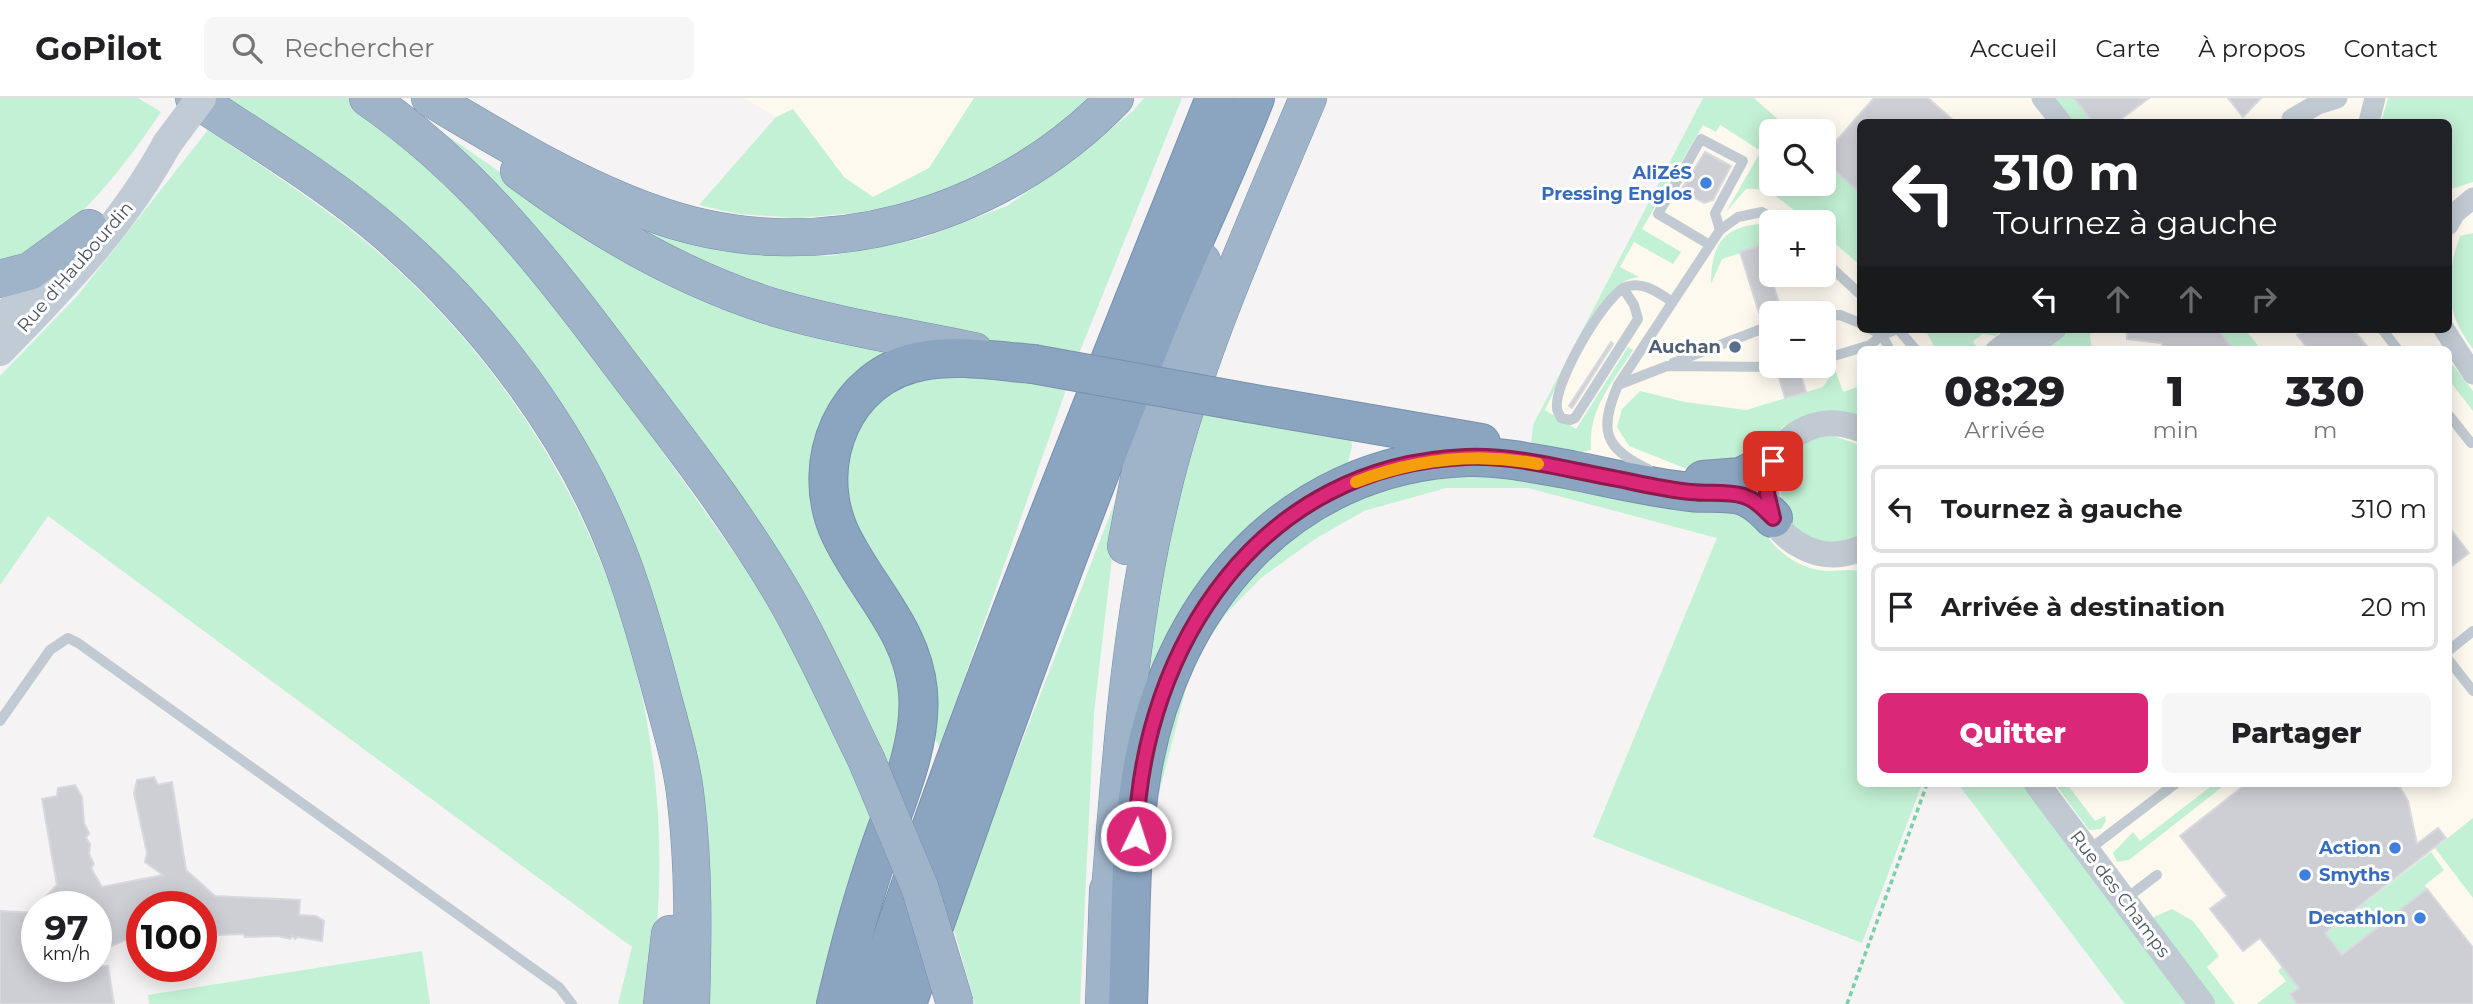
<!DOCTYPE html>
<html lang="fr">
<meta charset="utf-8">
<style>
:root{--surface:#fff;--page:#f6f6f6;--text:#202124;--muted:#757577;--line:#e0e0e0;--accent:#db2777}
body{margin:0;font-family:Montserrat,sans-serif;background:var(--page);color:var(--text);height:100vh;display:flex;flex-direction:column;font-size:26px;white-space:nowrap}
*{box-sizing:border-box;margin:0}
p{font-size:23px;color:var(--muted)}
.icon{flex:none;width:38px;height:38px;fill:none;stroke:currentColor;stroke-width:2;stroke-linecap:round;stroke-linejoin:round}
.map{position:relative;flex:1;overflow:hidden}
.sheet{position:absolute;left:1857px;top:248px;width:595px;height:441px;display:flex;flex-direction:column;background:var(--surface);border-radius:10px;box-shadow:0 4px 18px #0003}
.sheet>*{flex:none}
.banner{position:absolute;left:1857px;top:21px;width:595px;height:214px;border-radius:10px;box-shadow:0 4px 18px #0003;background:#202124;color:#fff;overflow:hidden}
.buttons{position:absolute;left:1759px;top:21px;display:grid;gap:14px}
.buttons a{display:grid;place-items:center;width:77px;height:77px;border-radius:10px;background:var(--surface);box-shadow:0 4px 18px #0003;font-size:35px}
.speed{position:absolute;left:21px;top:793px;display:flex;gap:14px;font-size:35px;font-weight:700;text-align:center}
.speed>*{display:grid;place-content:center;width:91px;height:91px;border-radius:50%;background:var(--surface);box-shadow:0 4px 18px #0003;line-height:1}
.speed small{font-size:18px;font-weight:400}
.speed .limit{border:10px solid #d22;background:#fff;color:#111}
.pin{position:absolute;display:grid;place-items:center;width:60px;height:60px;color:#fff;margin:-30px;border-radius:14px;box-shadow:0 4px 10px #0006}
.me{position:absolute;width:77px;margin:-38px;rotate:4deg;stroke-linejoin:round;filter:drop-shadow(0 0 5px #0008)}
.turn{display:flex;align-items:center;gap:24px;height:147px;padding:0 21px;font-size:32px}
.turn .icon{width:91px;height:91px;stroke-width:2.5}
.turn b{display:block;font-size:49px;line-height:60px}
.lanes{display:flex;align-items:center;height:66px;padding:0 21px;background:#0003;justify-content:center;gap:35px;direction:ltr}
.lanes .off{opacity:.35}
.eta{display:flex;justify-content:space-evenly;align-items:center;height:119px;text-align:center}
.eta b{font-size:42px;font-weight:800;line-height:49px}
.cta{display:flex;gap:14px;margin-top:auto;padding:14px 21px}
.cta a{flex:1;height:80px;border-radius:10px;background:var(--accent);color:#fff;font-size:28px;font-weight:800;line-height:80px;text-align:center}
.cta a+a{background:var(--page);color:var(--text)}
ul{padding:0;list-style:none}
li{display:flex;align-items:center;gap:21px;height:88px;margin:0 14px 10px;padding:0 7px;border:4px solid var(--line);border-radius:10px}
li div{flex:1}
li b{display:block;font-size:26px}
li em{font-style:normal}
header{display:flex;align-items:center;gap:42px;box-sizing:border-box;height:98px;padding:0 35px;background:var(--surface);border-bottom:2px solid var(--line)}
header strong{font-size:33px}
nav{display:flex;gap:38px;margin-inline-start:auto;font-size:24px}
.search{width:490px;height:63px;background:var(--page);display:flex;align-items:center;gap:18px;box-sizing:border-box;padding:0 24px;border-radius:10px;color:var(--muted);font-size:26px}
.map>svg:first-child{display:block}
.commercial{fill:#fdf9ef;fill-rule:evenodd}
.green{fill:#c3f1d5}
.building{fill:#cdcfd5;stroke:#d7d9de;stroke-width:2}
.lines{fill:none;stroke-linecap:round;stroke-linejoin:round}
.trunk-casing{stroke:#7690ad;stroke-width:38}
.motorway-casing{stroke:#7690ad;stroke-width:40}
.path{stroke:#7ad0a6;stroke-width:3.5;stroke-dasharray:5 3.5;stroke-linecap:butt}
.service{stroke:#c1cad2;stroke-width:10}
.minor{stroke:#c1cad2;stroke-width:21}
.tertiary{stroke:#c1cad2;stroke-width:26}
.secondary{stroke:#c1cbd6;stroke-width:30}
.trunk{stroke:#9fb4c9;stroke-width:37}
.motorway{stroke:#8ba5c1;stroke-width:38}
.trunk-bridge-casing{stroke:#7690ad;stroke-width:38;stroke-linecap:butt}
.motorway-bridge-casing{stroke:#7690ad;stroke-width:40;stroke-linecap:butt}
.secondary-bridge{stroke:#c1cbd6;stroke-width:30}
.trunk-bridge{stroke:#9fb4c9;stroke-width:37}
.motorway-bridge{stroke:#8ba5c1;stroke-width:38}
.route-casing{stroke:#8e194d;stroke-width:18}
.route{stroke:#db2777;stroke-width:12}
.slow{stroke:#f59e0b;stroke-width:12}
.shop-dot{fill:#3f7fe0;stroke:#fff;stroke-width:2.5}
.service-dot{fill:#5c6f8a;stroke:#fff;stroke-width:2.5}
.labels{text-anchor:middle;stroke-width:6;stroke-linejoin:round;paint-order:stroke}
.shop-label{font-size:18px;font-weight:bold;fill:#366cbe;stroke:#fff;text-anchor:end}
.street-label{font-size:18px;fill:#4a5661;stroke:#fff}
.service-label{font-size:18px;font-weight:bold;fill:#4e5e75;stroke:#fff;text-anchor:end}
</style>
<header>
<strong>GoPilot</strong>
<div class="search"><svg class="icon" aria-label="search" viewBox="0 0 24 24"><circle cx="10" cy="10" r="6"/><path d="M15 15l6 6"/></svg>Rechercher</div>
<nav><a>Accueil</a><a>Carte</a><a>À propos</a><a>Contact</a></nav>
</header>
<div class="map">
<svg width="2473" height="906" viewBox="0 0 2473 906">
<rect width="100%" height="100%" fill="#f5f3f3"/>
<!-- commercial -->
<g class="commercial">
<path d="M 744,0 L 974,0 L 929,70 L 873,99 L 844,79 L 793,11 L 776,19 Z"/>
<path d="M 1703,0 L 2473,0 L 2473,906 L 2125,906 L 1958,686 L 2448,686 L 2448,252 L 1860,252 L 1860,499 L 1717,440 L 1528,390 L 1533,327 ZM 1860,24 L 2448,24 L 2448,231 L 1860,231 ZM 1771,33 L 1824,33 L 1824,86 L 1771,86 ZM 1771,124 L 1824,124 L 1824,177 L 1771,177 ZM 1771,215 L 1824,215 L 1824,268 L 1771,268 Z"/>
</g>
<!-- green -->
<g class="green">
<path d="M 0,0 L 138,0 L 161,14 C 120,74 71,142 0,165 Z"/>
<path d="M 225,0 L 348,0 L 448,83 L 566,218 L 755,484 L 803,566 L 878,723 L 829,906 L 705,906 L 681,602 L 660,521 L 642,469 L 561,310 Z"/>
<path d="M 974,0 L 1093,0 L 1048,47 L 938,101 L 856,115 L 797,120 L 739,116 L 699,107 L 776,19 L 793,11 L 844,79 L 873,99 L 929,70 Z"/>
<path d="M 1144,0 L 1182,0 L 1078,258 C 926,230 768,206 633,126 L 759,151 L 829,158 L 920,141 L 1007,108 L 1081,56 L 1134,12 Z"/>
<path d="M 1703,0 L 1754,0 L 1791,33 L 1771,33 L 1771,86 L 1824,86 L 1824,62 L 1860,95 L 1860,167 L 1824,136 L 1824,124 C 1793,124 1780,87 1746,91 L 1726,114 L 1761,53 L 1720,27 L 1716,34 L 1703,27 L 1642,131 L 1681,154 L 1673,166 L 1634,144 L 1620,169 L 1639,179 C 1596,183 1564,276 1545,312 L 1576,331 L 1628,249 L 1633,252 C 1612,286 1588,311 1591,352 L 1578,355 L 1531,347 L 1533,327 Z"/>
<path d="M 2052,0 L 2074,0 L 2093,24 L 2070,24 Z"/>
<path d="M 2388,0 L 2473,0 L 2473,84 L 2448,92 L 2448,24 L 2381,24 Z"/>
<path d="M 208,32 C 269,73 332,113 387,162 C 598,351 696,627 647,906 L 618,906 L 632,849 L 48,418 L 0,487 L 0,278 L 78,197 Z"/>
<path d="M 442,34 L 581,130 L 907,253 L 826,325 L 909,597 L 890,673 L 511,104 Z"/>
<path d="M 1760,126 L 1771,132 L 1771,145 L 1722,161 L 1711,186 C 1711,150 1721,129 1760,126 Z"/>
<path d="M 2473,135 L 2473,251 C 2444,214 2445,180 2460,138 Z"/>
<path d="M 1925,231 L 2004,231 L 1996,238 L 1983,236 L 1973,243 L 1979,252 L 1936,252 Z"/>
<path d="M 2068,231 L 2093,231 L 2090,237 L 2092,252 L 2040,252 Z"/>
<path d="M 2217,231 L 2245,231 L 2259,249 L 2255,252 L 2222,252 L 2229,246 Z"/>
<path d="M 2448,261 L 2473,293 L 2473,313 L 2448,281 Z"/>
<path d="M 1835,271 L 1843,294 L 1860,288 L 1860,318 L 1831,313 L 1814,315 L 1782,329 L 1762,355 L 1692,373 L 1629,348 L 1617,329 L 1622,311 L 1640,293 L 1685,304 L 1746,312 L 1823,289 Z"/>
<path d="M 935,274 L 1067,289 L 940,649 L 930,634 L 863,453 L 848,401 L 843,358 L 863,313 L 897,283 Z"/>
<path d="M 1196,313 L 1350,332 L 1352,349 L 1347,367 L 1285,405 L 1140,638 L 1155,510 Z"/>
<path d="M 1834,338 L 1860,347 L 1860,437 C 1782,484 1741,339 1834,338 Z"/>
<path d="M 1481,371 L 1717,405 L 1758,422 C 1770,449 1795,471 1827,473 C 1838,473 1849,471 1860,473 L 1860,686 L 1922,686 L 1862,845 L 1593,739 L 1717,440 L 1528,390 L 1446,390 L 1364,413 L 1315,441 L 1261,480 L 1227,515 L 1194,559 L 1157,703 L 1171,604 L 1195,545 L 1287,435 L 1387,385 Z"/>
<path d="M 1120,391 L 1094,615 L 1080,906 L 975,906 L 952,824 Z"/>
<path d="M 1958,686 L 2024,686 L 2186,906 L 2125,906 Z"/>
<path d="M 2055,686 L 2067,686 L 2095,723 L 2105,718 L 2106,723 L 2101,731 L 2089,732 Z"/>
<path d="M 2214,686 L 2226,686 L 2129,762 L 2117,764 L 2113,755 L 2133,734 L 2140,743 Z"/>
<path d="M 2473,720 L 2473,800 L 2435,750 Z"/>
<path d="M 2431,754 L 2444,772 L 2425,787 L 2427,791 L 2290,896 L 2297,906 L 2257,906 L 2286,883 L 2278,873 L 2282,869 Z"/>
<path d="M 2172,811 L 2193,823 L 2219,858 L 2207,869 L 2235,906 L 2214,906 L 2149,821 Z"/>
<path d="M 422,853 L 430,906 L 149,906 L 148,897 Z"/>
</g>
<!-- building -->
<g class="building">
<path d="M 1874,0 L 1928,0 L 1955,24 L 1860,24 L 1860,95 L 1824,62 L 1824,57 Z"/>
<path d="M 2074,0 L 2149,0 L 2117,24 L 2093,24 Z"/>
<path d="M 2228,0 L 2261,0 L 2243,19 Z"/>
<path d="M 1705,54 L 1731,68 L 1713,102 L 1704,105 L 1681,92 Z"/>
<path d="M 1761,147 L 1782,215 L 1759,215 L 1740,154 Z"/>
<path d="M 2127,231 L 2217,231 L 2234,252 L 2167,252 L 2161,245 L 2127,241 Z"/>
<path d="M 2306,231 L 2353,231 L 2370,252 L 2309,252 L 2297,237 Z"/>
<path d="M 1611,244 L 1613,246 L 1572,310 L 1569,308 Z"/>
<path d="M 1784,268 L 1798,268 L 1806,294 L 1785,300 L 1778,276 Z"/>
<path d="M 2448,428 L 2469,455 L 2448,471 Z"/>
<path d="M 154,679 L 158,687 L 172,684 L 186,772 L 215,798 L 300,802 L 299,817 L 316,818 L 324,823 L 322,843 L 298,839 L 295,841 L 293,838 L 290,841 L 278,838 L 245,839 L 243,836 L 219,837 L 201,815 L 201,808 L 142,808 L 142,835 L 109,849 L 96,847 L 96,808 L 37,808 L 57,787 L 42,701 L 57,698 L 58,690 L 75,687 L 82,699 L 84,725 L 89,735 L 86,740 L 90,746 L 89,756 L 94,766 L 91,770 L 102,789 L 163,777 L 145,764 L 147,755 L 134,695 L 137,682 Z"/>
<path d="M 2246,686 L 2398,686 L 2408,703 L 2417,746 L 2438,730 L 2446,740 L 2325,835 L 2342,857 L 2427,791 L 2473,850 L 2473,906 L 2297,906 L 2290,896 L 2299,890 L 2260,840 L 2243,853 L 2210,811 L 2227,798 L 2180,738 Z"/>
<path d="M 0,813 L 37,815 L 37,868 L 108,868 L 114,906 L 0,906 Z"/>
</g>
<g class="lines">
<defs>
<g id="trunk">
<path d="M 194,0 C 260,44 328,84 388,136 C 486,221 571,333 618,454 C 635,497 647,540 659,585 C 669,624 682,663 686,703 C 694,770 693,838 691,906"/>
<path d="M 368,0 C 469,70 542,161 615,259 C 673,335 734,413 783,496 C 814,549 839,606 866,661"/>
<path d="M 430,0 C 501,42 573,87 652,115 C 813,174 997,122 1115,0"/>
<path d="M 519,73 C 598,132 682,181 776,210 C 841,229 908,239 974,253"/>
<path d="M 0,181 L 30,173 L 89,130"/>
<path d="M 1126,448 L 1147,339 L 1202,163"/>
<path d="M 1108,816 C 1120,679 1127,542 1159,407 C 1191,266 1252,133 1308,0"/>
<path d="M 662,906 L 670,836"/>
<path d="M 1104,906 L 1108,792"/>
</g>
<g id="motorway">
<path d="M 1249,305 L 1481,345"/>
<path d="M 1703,382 L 1741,379 L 1773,363"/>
<path d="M 836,906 C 847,859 859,813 874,768 C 891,714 923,651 918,594 C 913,531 863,487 839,433 C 809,364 844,277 922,263 C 958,256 996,263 1033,266"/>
<path d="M 870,906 C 972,599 1095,301 1215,0"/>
<path d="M 907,906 C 985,680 1066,456 1155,234 C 1187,155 1224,79 1255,0"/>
<path d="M 1128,906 C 1131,831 1129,753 1141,679 C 1168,509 1285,366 1467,359 C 1502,358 1537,366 1571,372 C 1611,380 1651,390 1691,394 C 1708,396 1727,393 1744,398 C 1756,403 1764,411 1773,420"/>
</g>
</defs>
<!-- trunk casing -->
<use href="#trunk" class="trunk-casing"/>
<!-- motorway casing -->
<use href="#motorway" class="motorway-casing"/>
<!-- path -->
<path class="path" d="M 1847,906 L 1927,686"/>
<!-- service -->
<g class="service">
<path d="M 1710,147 L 1658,116 L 1701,41 L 1743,63 L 1715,115 L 1720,132"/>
<path d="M 1824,163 L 1860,196"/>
<path d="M 1623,190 L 1634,207 L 1638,221 L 1575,320 L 1570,322 L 1561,320 C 1560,317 1557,314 1557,310 C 1553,287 1604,197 1626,189 C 1643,183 1657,194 1671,203"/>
<path d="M 1824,218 L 1840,217 L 1860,225"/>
<path d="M 1871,231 L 1882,237 L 1897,231"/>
<path d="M 1898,231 L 1916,252"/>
<path d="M 2382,231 L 2398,252"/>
<path d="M 1824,261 L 1870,247 L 1882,237 L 1890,252"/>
<path d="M 1673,265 L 1764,230"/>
<path d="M 1618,287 L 1667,268 L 1776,269"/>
<path d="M 2448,316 L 2471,345 L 2473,344"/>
<path d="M 1648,371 C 1603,350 1599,331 1618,287 L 1720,132 L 1738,119 L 1762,114 L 1780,124"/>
<path d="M 2448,553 L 2473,533"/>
<path d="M 2448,561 L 2473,593"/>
<path d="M 0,623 L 50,552 L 68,540 L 78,545 L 559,889 L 572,906"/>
<path d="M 2087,753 L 2175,686"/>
<path d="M 2124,802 L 2157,777"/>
</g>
<!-- minor -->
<g class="minor">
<path d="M 2042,0 L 2061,24"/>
<path d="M 2292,21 L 2318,6 L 2337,0"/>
<path d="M 2369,24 L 2375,0"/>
<path d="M 2448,127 L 2455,115 L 2473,100"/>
<path d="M 2444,231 L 2473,276"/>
<path d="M 1996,252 L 2023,231"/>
<path d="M 2027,252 L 2056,231"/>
</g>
<!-- tertiary -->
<g class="tertiary">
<path d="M 1860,331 C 1779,299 1728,411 1803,449 C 1821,459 1841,458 1860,451"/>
<path d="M 2037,686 L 2202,906"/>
</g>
<!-- secondary -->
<g class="secondary">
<path d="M 0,223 L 57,164"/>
<path d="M 0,253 C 63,189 124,125 167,46"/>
</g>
<!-- trunk -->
<use href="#trunk" class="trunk"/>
<!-- motorway -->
<use href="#motorway" class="motorway"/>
<defs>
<path id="trunk-bridge" d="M 866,661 L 920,790 L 955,906"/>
<path id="motorway-bridge" d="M 1033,266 L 1249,305"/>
</defs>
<!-- trunk-bridge casing -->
<use href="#trunk-bridge" class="trunk-bridge-casing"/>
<!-- motorway-bridge casing -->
<use href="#motorway-bridge" class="motorway-bridge-casing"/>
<!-- secondary-bridge -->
<path class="secondary-bridge" d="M 167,46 L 201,0"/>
<!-- trunk-bridge -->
<use href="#trunk-bridge" class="trunk-bridge"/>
<!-- motorway-bridge -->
<use href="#motorway-bridge" class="motorway-bridge"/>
</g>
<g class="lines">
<defs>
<path id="route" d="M 1136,738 C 1142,547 1261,367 1466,359 C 1517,357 1568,372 1618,381 C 1642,386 1667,392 1691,394 C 1708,396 1727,393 1744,398 C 1756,402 1764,411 1773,420 L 1767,395 L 1773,363"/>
</defs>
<!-- route casing -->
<use href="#route" class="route-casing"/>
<!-- route -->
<use href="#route" class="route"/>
<!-- slow -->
<path class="slow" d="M 1356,384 C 1416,361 1475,354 1538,366"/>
</g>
<!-- markers -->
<g class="shop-dot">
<circle cx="1706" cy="85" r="7"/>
<circle cx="2395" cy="750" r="7"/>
<circle cx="2305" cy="777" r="7"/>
<circle cx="2420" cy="820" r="7"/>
</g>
<circle class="service-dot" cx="1735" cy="249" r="7"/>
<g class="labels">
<!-- shop labels -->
<g class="shop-label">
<text x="1692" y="81">AliZéS<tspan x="1692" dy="21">Pressing Englos</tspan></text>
<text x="2381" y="756">Action</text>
<text x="2319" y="783" text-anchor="start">Smyths</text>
<text x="2406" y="826">Decathlon</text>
</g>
<!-- street labels -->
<g class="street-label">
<text transform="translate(75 169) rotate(-49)" y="6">Rue d'Haubourdin</text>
<text transform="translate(2120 796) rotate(53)" y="6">Rue des Champs</text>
</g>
<!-- service labels -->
<g class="service-label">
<text x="1721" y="255">Auchan</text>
</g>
</g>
</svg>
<div class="buttons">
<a><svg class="icon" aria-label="search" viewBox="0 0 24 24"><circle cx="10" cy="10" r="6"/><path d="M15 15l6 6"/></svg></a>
<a>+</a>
<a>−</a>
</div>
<div class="speed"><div>97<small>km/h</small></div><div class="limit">100</div></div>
<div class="pin" style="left:1773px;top:363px;background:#d93025"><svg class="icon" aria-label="arrive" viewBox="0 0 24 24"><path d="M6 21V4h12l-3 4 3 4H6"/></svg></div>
<svg class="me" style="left:1136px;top:738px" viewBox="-20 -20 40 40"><circle r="17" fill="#db2777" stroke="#fff" stroke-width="3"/><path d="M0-11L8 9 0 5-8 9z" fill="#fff"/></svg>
<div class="banner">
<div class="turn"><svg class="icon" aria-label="left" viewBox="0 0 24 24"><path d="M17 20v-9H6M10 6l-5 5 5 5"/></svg><div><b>310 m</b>Tournez à gauche</div></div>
<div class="lanes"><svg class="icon" aria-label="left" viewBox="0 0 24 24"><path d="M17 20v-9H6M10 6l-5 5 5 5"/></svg><svg class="icon off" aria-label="ahead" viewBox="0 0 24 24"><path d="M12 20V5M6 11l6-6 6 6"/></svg><svg class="icon off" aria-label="ahead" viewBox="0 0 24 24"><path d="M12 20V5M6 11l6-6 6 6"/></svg><svg class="icon off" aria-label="right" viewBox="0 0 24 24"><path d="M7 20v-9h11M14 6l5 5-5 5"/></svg></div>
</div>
<section class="sheet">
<div class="eta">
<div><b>08:29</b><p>Arrivée</p></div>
<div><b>1</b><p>min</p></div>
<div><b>330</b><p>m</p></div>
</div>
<ul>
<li><svg class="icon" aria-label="left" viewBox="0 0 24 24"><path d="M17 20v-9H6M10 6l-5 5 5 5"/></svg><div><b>Tournez à gauche</b></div><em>310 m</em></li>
<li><svg class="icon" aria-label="arrive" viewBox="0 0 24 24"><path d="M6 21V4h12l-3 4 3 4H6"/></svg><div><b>Arrivée à destination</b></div><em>20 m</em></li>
</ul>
<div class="cta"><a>Quitter</a><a>Partager</a></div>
</section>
</div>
